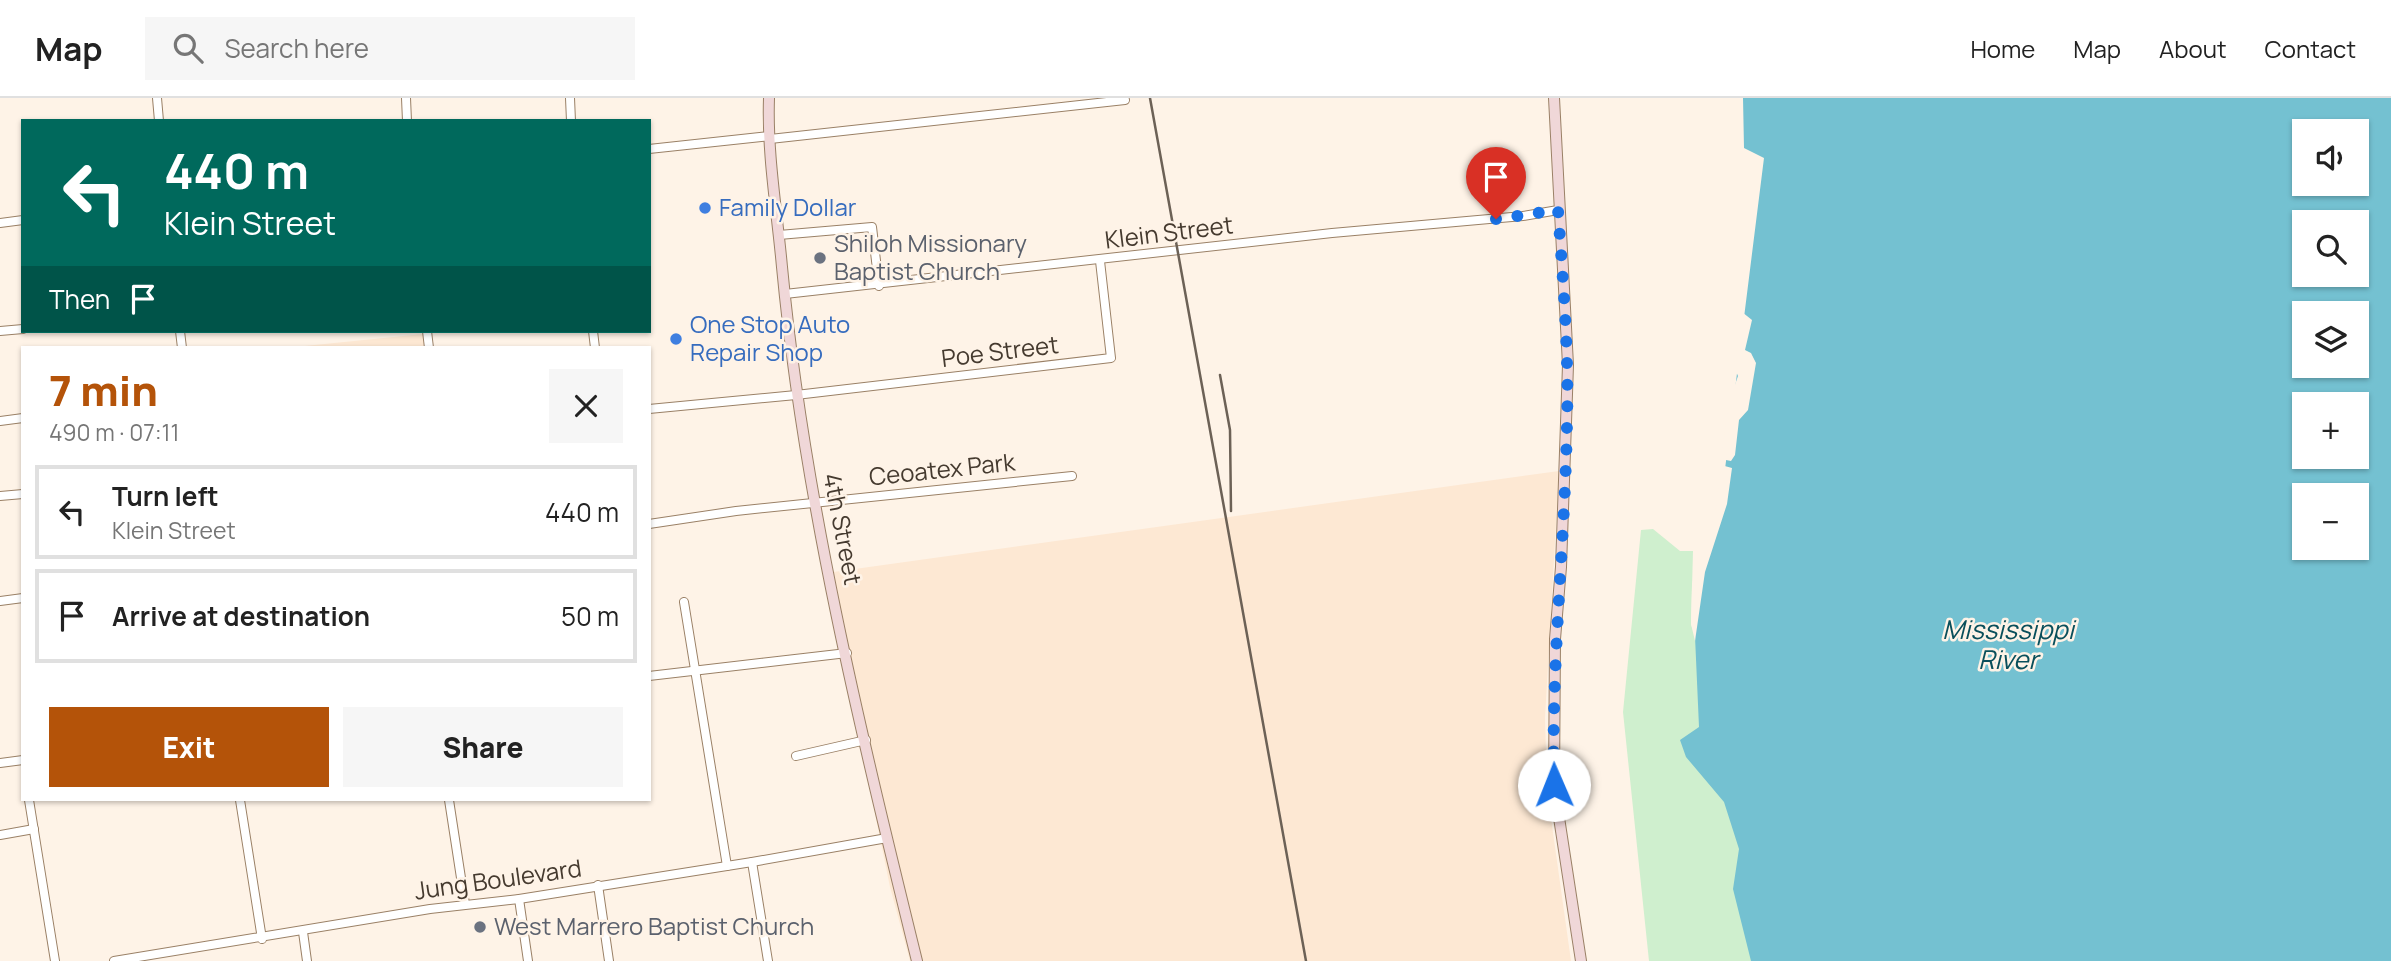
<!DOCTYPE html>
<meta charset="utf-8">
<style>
:root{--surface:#fff;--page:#f6f6f6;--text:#222;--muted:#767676;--line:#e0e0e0;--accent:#b45309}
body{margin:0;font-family:Manrope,sans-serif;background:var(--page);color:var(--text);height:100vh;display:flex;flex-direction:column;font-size:26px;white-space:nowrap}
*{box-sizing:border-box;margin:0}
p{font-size:23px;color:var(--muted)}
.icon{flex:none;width:38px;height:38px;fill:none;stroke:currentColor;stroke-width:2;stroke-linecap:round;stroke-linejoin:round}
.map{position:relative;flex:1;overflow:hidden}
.drawer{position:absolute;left:21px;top:248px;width:630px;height:455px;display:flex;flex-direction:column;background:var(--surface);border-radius:0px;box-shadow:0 2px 5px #0004}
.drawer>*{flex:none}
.top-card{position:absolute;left:21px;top:21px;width:630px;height:214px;border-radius:0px;box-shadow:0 2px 5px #0004;background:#00695c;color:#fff;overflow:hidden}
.fabs{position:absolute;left:2292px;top:21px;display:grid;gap:14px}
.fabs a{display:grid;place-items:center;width:77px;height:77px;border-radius:0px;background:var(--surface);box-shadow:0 2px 5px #0004;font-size:35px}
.pin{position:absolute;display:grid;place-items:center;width:60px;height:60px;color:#fff;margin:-72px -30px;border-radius:50% 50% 50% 0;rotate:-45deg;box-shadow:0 0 7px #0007}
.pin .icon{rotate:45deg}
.me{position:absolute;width:77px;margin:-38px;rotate:359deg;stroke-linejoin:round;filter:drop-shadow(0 0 5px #0008)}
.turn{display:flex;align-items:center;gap:24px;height:147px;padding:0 28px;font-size:32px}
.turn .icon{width:91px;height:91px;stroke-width:2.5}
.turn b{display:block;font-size:49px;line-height:60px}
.then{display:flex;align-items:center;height:66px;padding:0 28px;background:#0003;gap:14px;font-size:26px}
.round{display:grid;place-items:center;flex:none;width:74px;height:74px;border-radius:0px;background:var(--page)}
.summary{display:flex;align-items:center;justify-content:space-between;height:119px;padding:0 28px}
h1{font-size:42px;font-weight:800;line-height:52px;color:var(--accent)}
.cta{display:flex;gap:14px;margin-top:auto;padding:14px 28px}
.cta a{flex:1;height:80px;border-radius:0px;background:var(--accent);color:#fff;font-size:28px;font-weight:800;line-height:80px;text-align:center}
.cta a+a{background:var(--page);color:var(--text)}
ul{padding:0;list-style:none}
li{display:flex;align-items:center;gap:21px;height:94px;margin:0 14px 10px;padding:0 14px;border:4px solid var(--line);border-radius:0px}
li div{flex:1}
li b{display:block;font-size:26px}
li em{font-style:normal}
header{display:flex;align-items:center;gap:42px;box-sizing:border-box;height:98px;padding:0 35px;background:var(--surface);border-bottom:2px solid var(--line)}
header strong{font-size:33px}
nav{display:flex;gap:38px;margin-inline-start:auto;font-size:24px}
.search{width:490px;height:63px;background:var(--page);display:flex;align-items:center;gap:18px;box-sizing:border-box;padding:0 24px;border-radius:0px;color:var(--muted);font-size:26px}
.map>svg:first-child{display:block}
.built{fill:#fde8d3}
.green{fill:#cfefce}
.water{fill:#74c1d1;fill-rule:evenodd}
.pier{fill:#fef3e7}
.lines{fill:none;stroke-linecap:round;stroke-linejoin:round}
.street-casing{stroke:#9a8066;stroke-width:10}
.secondary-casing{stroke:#9a8066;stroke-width:12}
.street{stroke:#fff;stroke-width:8}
.secondary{stroke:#f0d7d8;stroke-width:10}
.rail{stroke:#6c6156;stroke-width:2.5}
.route{stroke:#1a73e8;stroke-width:12;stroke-dasharray:0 21.6}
.shop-dot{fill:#3f7fe0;stroke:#fef3e7;stroke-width:2.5}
.worship-dot{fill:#6b7280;stroke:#fef3e7;stroke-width:2.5}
.labels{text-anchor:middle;stroke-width:5;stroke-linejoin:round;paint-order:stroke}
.shop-label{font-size:24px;fill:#366cbe;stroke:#fef3e7;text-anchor:start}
.street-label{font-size:24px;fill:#453a2f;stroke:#fef3e7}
.worship-label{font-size:24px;fill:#5b616d;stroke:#fef3e7;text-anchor:start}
.water-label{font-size:26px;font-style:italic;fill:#094f5b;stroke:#fef3e7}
</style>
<header>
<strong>Map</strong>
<div class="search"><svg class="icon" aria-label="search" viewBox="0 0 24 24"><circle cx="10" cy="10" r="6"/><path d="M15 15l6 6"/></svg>Search here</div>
<nav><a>Home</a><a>Map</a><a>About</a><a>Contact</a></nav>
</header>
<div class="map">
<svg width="2391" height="863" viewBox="0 0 2391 863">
<rect width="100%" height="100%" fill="#fef3e7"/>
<!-- built -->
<g class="built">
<path d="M 423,236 L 425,250 L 285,250 Z"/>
<path d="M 1559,373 L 1545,620 L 1547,692 L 1571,863 L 910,863 L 890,789 L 826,475 Z"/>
</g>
<!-- green -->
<path class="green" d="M 1653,431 L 1680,453 L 1693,453 L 1691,526 L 1743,690 L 1755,863 L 1649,863 L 1623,614 L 1641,432 Z"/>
<!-- water -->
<path class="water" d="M 1743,0 L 2391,0 L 2391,863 L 1751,863 L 1733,791 L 1739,751 L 1724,704 L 1686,659 L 1680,642 L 1699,629 L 1693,493 L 1719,419 L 1764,60 L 1744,50 ZM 2305,33 L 2357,33 L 2357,86 L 2305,86 ZM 2305,124 L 2357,124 L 2357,177 L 2305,177 ZM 2305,215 L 2357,215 L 2357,268 L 2305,268 ZM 2305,306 L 2357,306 L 2357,359 L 2305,359 ZM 2305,397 L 2357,397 L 2357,450 L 2305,450 Z"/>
<!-- pier -->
<g class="pier">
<path d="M 1742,214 L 1752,222 L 1745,252 L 1751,255 L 1756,265 L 1748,312 L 1739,322 L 1735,357 L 1731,363 L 1721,361 L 1729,304 L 1738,278 L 1734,269 Z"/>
<path d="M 1721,367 L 1732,370 L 1727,406 L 1705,474 L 1695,543 L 1691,526 L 1692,486 L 1702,448 L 1715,418 Z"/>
</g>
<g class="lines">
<defs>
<g id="street">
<path d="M 157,0 L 159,23"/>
<path d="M 406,0 L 407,23"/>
<path d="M 570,0 L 571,23"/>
<path d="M 770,41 L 1125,2"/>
<path d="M 649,51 L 770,38"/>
<path d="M 0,125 L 23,122"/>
<path d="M 779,137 L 872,129 L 879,188"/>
<path d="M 785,196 L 1332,135 L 1523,118 L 1558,112"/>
<path d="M 0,233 L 23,231"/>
<path d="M 180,233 L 182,250"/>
<path d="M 427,233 L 429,250"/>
<path d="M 593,233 L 595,250"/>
<path d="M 649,311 L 796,297 L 1111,260 L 1100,163"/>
<path d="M 0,323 L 23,320"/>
<path d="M 0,398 L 23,396"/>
<path d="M 649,426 L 736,413 L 1072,378"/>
<path d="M 0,503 L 23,500"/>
<path d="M 684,504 L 727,768"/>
<path d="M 649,578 L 847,555"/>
<path d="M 796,658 L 866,642"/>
<path d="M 0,665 L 23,662"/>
<path d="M 29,702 L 55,863"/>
<path d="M 240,702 L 262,841"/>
<path d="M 449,702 L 465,806"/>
<path d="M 0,737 L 34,731"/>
<path d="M 752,764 L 768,863"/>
<path d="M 598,787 L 609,863"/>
<path d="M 519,801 L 528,863"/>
<path d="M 303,834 L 307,863"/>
<path d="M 114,863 L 430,811 L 519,801 L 752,764 L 887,740"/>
</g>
<g id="secondary">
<path d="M 769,0 C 767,56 777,113 782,169 C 804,403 861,635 917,863"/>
<path d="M 1554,0 L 1568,267 L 1561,469 L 1555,541 L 1554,687 L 1581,863"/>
</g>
</defs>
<!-- street casing -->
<use href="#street" class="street-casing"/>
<!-- secondary casing -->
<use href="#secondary" class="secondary-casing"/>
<!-- street -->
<use href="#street" class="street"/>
<!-- secondary -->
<use href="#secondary" class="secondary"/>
<!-- rail -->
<g class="rail">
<path d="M 1150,0 L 1306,863"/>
<path d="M 1220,277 L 1230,332 L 1231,413"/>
</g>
</g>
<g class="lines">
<!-- route -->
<path class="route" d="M 1496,121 L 1558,112 C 1563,183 1569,254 1567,325 C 1565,446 1551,566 1554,687"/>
</g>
<!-- markers -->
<g class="shop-dot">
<circle cx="705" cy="110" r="7"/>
<circle cx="676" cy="241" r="7"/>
</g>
<g class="worship-dot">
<circle cx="820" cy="160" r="7"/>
<circle cx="480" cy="829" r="7"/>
</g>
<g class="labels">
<!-- shop labels -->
<g class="shop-label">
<text x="719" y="118">Family Dollar</text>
<text x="690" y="235">One Stop Auto<tspan x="690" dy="28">Repair Shop</tspan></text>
</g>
<!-- street labels -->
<g class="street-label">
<text transform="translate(1169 135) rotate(-7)" y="8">Klein Street</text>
<text transform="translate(1000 254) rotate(-7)" y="8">Poe Street</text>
<text transform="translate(942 372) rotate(-6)" y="8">Ceoatex Park</text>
<text transform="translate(842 431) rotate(79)" y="8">4th Street</text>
<text transform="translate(498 782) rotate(-8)" y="8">Jung Boulevard</text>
</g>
<!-- worship labels -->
<g class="worship-label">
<text x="834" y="154">Shiloh Missionary<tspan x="834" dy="28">Baptist Church</tspan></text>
<text x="494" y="837">West Marrero Baptist Church</text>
</g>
<!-- water labels -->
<g class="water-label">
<text x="2008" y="541">Mississippi<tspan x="2008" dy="30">River</tspan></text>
</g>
</g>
</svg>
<div class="fabs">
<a><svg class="icon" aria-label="sound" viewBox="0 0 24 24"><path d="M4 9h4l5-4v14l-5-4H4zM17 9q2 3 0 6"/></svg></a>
<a><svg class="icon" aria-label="search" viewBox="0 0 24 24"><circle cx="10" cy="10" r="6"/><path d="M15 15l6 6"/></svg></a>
<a><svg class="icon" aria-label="layers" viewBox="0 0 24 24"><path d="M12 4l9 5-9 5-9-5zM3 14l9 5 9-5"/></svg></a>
<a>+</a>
<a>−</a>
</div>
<div class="pin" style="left:1496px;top:121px;background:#d93025"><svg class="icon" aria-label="arrive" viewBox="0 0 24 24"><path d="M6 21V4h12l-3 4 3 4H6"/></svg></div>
<svg class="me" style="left:1554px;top:687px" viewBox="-20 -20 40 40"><circle r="19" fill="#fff"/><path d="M0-13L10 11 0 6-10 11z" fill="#1a73e8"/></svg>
<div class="top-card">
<div class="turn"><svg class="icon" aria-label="left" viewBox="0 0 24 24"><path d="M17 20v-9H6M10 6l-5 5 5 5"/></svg><div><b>440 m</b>Klein Street</div></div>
<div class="then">Then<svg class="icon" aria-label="arrive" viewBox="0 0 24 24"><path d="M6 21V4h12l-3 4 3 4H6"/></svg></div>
</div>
<section class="drawer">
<div class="summary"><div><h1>7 min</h1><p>490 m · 07:11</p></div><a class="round"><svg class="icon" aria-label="close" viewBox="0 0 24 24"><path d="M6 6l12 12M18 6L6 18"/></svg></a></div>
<ul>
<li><svg class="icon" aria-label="left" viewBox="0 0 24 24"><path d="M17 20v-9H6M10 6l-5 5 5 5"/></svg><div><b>Turn left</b><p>Klein Street</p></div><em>440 m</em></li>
<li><svg class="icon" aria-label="arrive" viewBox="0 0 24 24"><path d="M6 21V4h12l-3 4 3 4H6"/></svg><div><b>Arrive at destination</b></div><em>50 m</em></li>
</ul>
<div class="cta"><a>Exit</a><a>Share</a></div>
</section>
</div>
